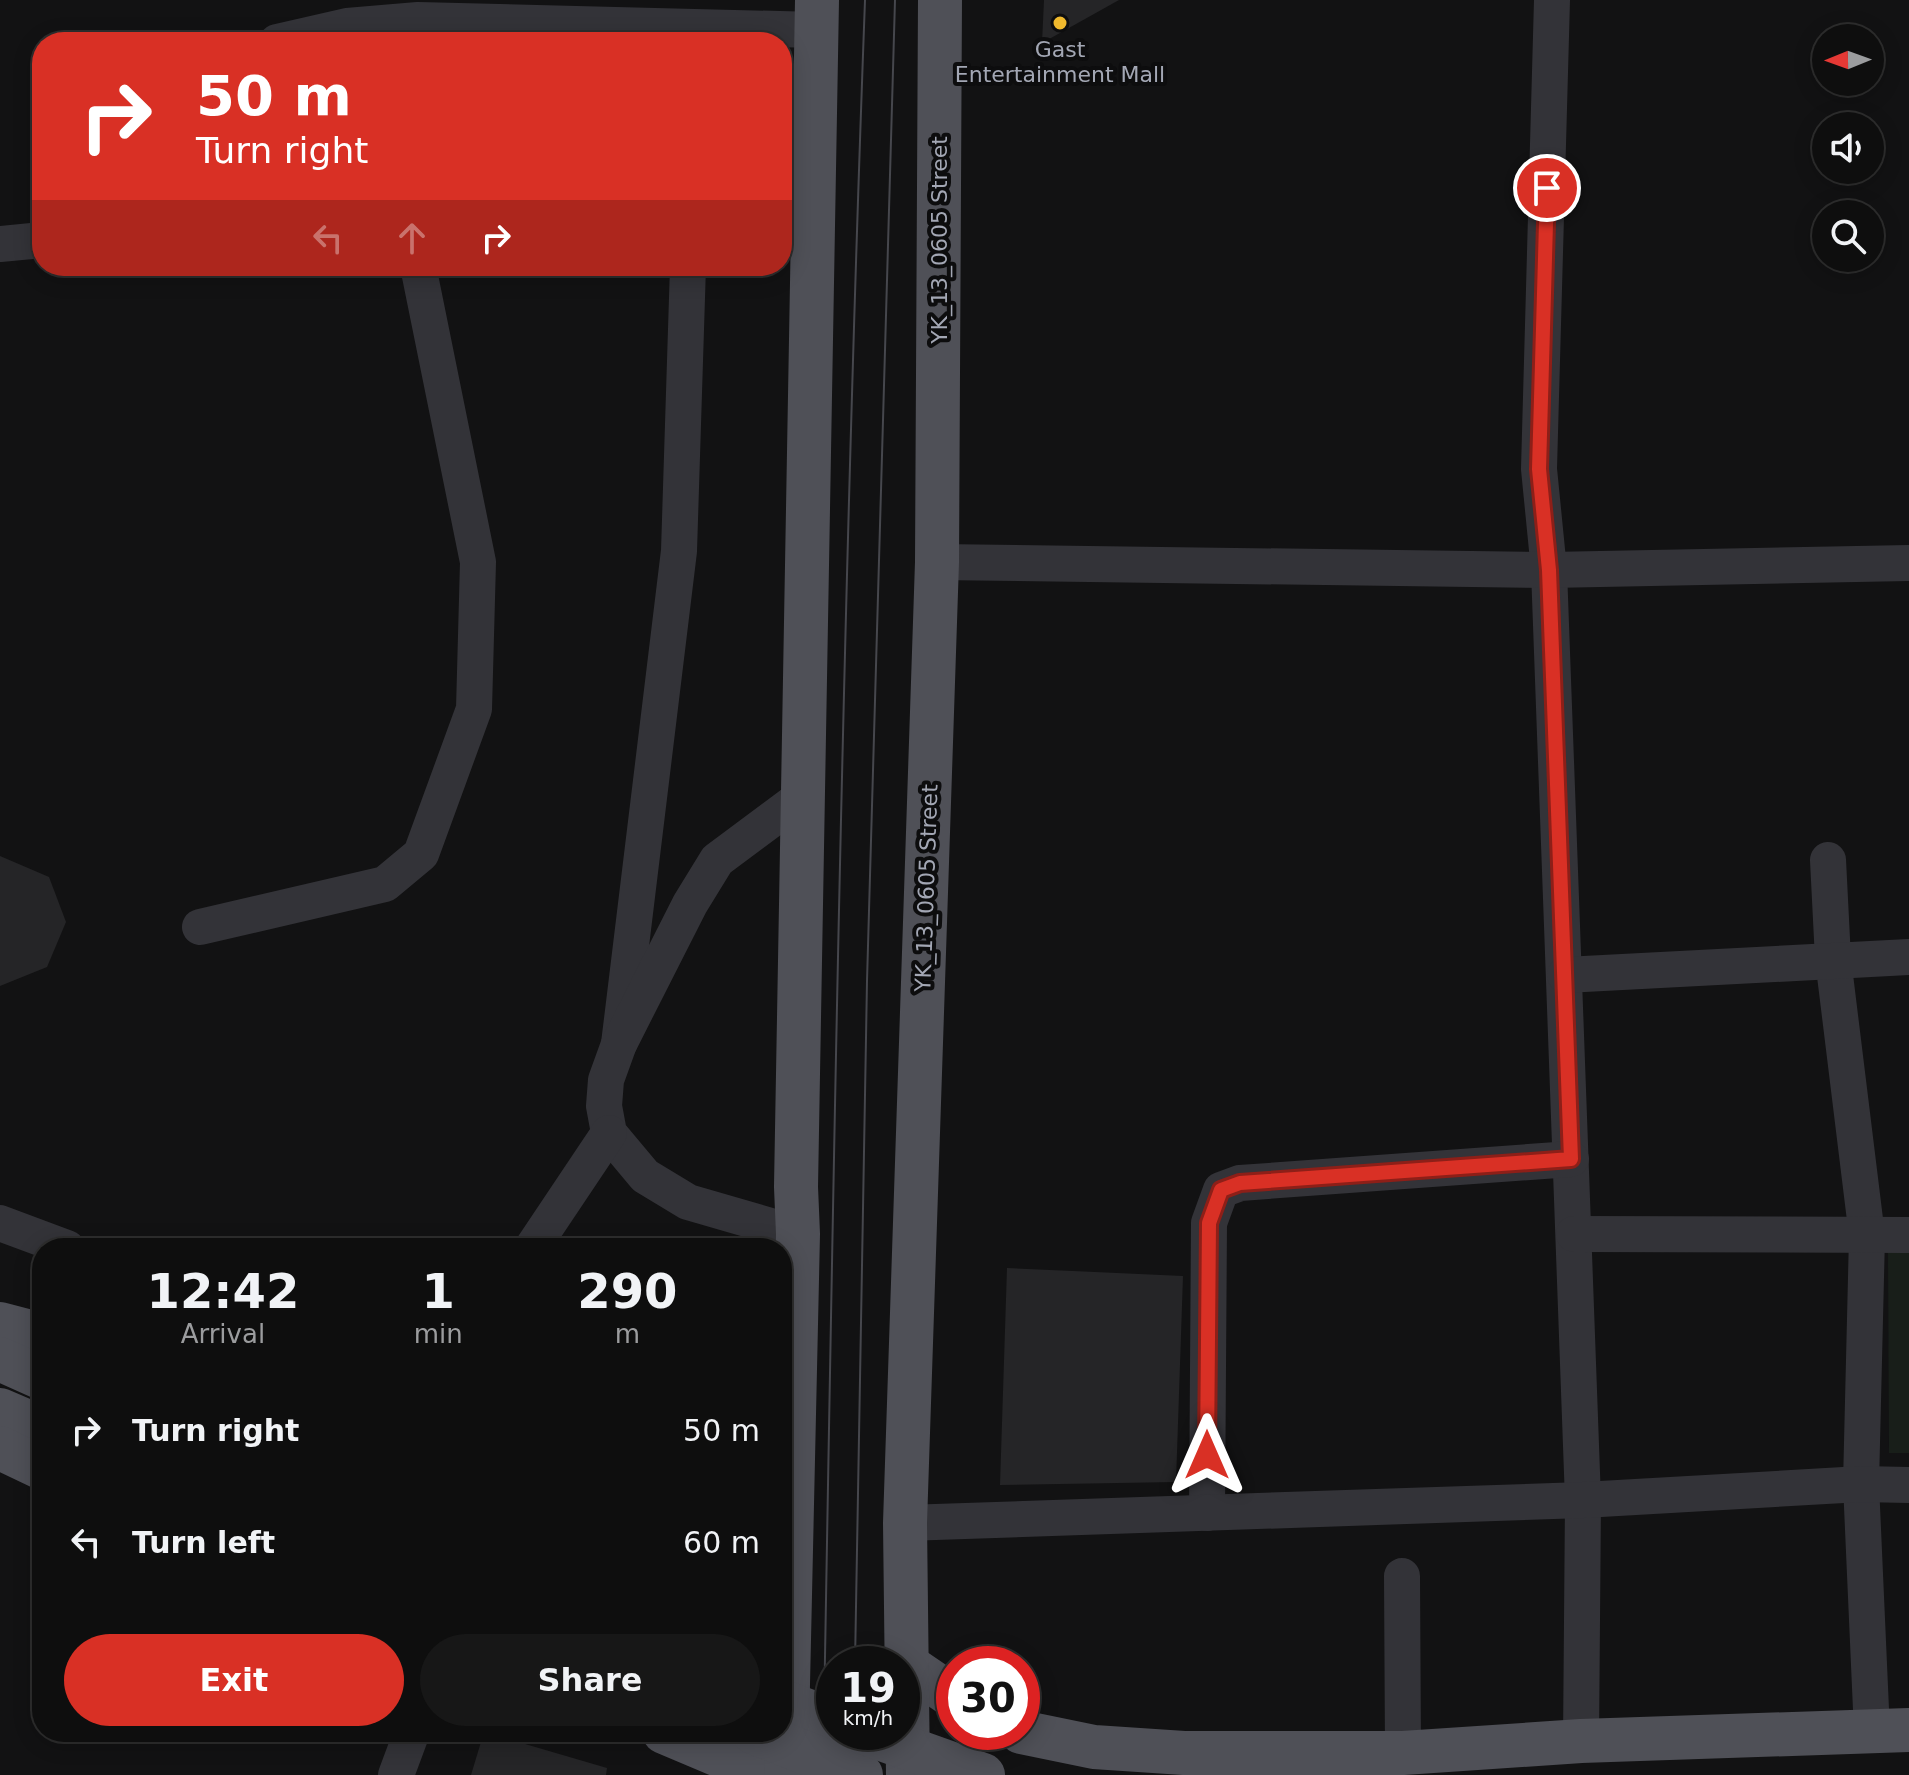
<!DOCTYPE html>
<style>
:root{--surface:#0e0e0e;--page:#171717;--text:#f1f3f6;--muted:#9b9c9e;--line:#2e2e2e;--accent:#d93025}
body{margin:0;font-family:"DejaVu Sans",sans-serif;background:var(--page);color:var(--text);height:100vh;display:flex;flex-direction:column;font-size:30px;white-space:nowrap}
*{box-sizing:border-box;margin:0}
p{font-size:26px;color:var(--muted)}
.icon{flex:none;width:44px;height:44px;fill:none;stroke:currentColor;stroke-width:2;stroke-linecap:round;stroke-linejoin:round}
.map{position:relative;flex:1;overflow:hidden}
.sheet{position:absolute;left:32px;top:1238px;width:760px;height:504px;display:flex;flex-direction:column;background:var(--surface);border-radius:32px;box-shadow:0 4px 20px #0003,0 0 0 2px var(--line)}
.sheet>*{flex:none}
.top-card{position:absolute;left:32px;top:32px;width:760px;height:244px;border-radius:32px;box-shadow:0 4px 20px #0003,0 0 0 2px var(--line);background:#d93025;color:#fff;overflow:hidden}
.needle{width:52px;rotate:269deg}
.fabs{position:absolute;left:1812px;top:24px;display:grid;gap:16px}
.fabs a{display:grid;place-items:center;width:72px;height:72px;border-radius:50%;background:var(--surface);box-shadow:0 4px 20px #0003,0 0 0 2px var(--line);font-size:40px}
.speed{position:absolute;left:816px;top:1646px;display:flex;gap:16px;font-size:40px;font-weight:700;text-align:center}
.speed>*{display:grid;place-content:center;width:104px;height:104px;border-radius:50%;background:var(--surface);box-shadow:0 4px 20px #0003,0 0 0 2px var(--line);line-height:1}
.speed small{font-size:20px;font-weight:400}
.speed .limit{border:12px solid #d22;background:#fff;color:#111}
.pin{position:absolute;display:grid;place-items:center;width:68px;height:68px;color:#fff;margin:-34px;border:4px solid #fff;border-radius:50%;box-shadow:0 2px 8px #0007}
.me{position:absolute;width:88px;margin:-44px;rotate:0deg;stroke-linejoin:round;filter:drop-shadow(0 0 6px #0008)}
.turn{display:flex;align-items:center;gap:28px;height:168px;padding:0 32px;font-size:36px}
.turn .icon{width:104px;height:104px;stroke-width:2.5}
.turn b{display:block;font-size:56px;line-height:68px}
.lanes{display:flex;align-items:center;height:76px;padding:0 32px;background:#0003;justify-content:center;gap:40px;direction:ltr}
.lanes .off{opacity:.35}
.eta{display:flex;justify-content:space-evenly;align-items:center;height:136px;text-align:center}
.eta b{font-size:48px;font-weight:700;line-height:56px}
.button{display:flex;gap:16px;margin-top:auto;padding:16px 32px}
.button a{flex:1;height:92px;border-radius:48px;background:var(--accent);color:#fff;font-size:32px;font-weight:700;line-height:92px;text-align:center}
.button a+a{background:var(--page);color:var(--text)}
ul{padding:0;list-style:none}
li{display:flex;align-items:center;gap:24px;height:112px;padding:0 32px}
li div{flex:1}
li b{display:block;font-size:30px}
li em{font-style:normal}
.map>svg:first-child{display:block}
.green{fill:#181e19}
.building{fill:#252527}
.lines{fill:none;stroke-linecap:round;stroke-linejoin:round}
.minor{stroke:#333338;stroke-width:36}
.major{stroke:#4f5057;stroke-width:44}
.tram{stroke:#46474d;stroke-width:2}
.major-bridge{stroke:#4f5057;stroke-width:44}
.route-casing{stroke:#8d1f18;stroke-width:20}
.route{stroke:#d93025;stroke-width:14}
.poi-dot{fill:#f0b92d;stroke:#0d0d0e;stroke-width:3}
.labels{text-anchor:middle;stroke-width:8;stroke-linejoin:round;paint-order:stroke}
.poi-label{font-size:22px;fill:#a3a7b4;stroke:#0d0d0e}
.street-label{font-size:22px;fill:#a3a7b4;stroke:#0d0d0e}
</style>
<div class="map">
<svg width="1909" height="1775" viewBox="0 0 1909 1775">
<rect width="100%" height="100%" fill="#121213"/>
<!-- green -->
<path class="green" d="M 1888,1248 L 1909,1248 L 1909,1453 L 1889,1453 Z"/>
<!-- building -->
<g class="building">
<path d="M 1044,0 L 1119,0 L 1042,43 Z"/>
<path d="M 0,856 L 49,877 L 66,922 L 47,967 L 0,986 Z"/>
<path d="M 1007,1268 L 1183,1276 L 1176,1482 L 1000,1485 Z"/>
<path d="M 484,1732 L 607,1768 L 606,1775 L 471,1775 Z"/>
</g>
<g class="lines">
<!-- minor -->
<g class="minor">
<path d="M 1552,0 L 1539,469 L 1549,570 L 1583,1500 L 1581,1741"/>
<path d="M 277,42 L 347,26 L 418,20 L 817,30"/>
<path d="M 0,244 L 42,240"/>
<path d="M 937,562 L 1549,570 L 1909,563"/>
<path d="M 1828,860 L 1833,959 L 1867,1236 L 1861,1484 L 1872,1732"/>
<path d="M 200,927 L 385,884 L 421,854 L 474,709 L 478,562 L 418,266"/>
<path d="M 1565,975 L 1909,957"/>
<path d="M 619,1044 L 679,551 L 688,266"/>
<path d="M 0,1223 L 67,1248"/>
<path d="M 798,1234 L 688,1202 L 645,1176 L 609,1133 L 604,1106 L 606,1080 L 619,1044 L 690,904 L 717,860 L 803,796"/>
<path d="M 1574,1234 L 1909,1235"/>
<path d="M 532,1248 L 609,1133"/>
<path d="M 1207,1513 L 1209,1223 L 1221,1190 L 1240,1183 L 1571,1159"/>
<path d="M 905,1523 L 1583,1500 L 1861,1484 L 1909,1485"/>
<path d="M 1402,1576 L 1403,1753"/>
<path d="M 396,1775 L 412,1732"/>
</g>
<!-- major -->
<g class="major">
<path d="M 0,1324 L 42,1335"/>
<path d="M 0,1359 L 42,1378"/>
<path d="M 0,1410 L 42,1428"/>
<path d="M 0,1448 L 42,1468"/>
<path d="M 907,1665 L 954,1697"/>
<path d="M 664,1732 L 766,1775"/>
<path d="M 1021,1732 L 1094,1747 L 1184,1753 L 1403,1753 L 1581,1741 L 1909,1730"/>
<path d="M 786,1775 L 798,1234 L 796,1187 L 817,0"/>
<path d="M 908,1775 L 905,1523 L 937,562 L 940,0"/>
</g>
<!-- tram -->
<g class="tram">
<path d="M 855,1664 L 867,981 L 895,0"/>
<path d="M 823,1775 C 833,1183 843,591 865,0"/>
<path d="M 853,1775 L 854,1732"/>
</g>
<!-- major-bridge -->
<g class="major-bridge">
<path d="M 782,1701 L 834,1721"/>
<path d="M 753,1732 L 861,1775"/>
<path d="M 862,1732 L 983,1775"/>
</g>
</g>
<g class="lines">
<defs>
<path id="route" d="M 1207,1455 L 1209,1223 L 1221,1190 L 1240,1183 L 1571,1159 L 1549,570 L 1539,469 L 1547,188"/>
</defs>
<!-- route casing -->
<use href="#route" class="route-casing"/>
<!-- route -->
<use href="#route" class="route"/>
</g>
<!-- markers -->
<circle class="poi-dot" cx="1060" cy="23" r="8"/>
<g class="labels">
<!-- poi labels -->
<g class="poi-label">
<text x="1060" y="57">Gast<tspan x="1060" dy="25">Entertainment Mall</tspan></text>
</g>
<!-- street labels -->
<g class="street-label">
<text transform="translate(939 240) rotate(-90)" y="8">YK_13_0605 Street</text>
<text transform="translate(926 888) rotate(-88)" y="8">YK_13_0605 Street</text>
</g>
</g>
</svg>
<div class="fabs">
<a><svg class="needle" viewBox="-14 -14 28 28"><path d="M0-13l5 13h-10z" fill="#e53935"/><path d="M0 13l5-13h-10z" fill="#9b9c9e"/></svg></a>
<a><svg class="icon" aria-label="sound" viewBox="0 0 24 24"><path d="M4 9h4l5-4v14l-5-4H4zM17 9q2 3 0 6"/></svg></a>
<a><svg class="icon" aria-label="search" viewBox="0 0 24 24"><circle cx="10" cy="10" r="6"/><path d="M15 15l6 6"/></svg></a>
</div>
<div class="speed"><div>19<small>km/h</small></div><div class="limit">30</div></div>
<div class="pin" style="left:1547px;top:188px;background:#d93025"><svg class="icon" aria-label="arrive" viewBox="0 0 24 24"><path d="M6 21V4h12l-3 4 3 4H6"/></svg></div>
<svg class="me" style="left:1207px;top:1455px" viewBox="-20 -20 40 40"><path d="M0-17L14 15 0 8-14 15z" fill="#d93025" stroke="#fff" stroke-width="4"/></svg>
<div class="top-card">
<div class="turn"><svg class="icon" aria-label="right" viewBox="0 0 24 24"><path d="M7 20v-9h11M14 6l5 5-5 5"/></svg><div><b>50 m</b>Turn right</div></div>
<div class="lanes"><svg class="icon off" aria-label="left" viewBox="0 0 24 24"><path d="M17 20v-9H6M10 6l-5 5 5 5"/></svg><svg class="icon off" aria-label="ahead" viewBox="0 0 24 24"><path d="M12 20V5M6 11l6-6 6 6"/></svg><svg class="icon" aria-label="right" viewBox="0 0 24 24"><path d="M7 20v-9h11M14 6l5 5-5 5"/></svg></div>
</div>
<section class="sheet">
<div class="eta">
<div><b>12:42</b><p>Arrival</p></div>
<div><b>1</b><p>min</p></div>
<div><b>290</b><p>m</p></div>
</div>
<ul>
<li><svg class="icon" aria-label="right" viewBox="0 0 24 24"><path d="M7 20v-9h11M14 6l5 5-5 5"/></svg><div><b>Turn right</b></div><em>50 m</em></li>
<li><svg class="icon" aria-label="left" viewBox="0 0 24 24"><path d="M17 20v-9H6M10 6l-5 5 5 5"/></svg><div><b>Turn left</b></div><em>60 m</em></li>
</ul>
<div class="button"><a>Exit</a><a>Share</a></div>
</section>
</div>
